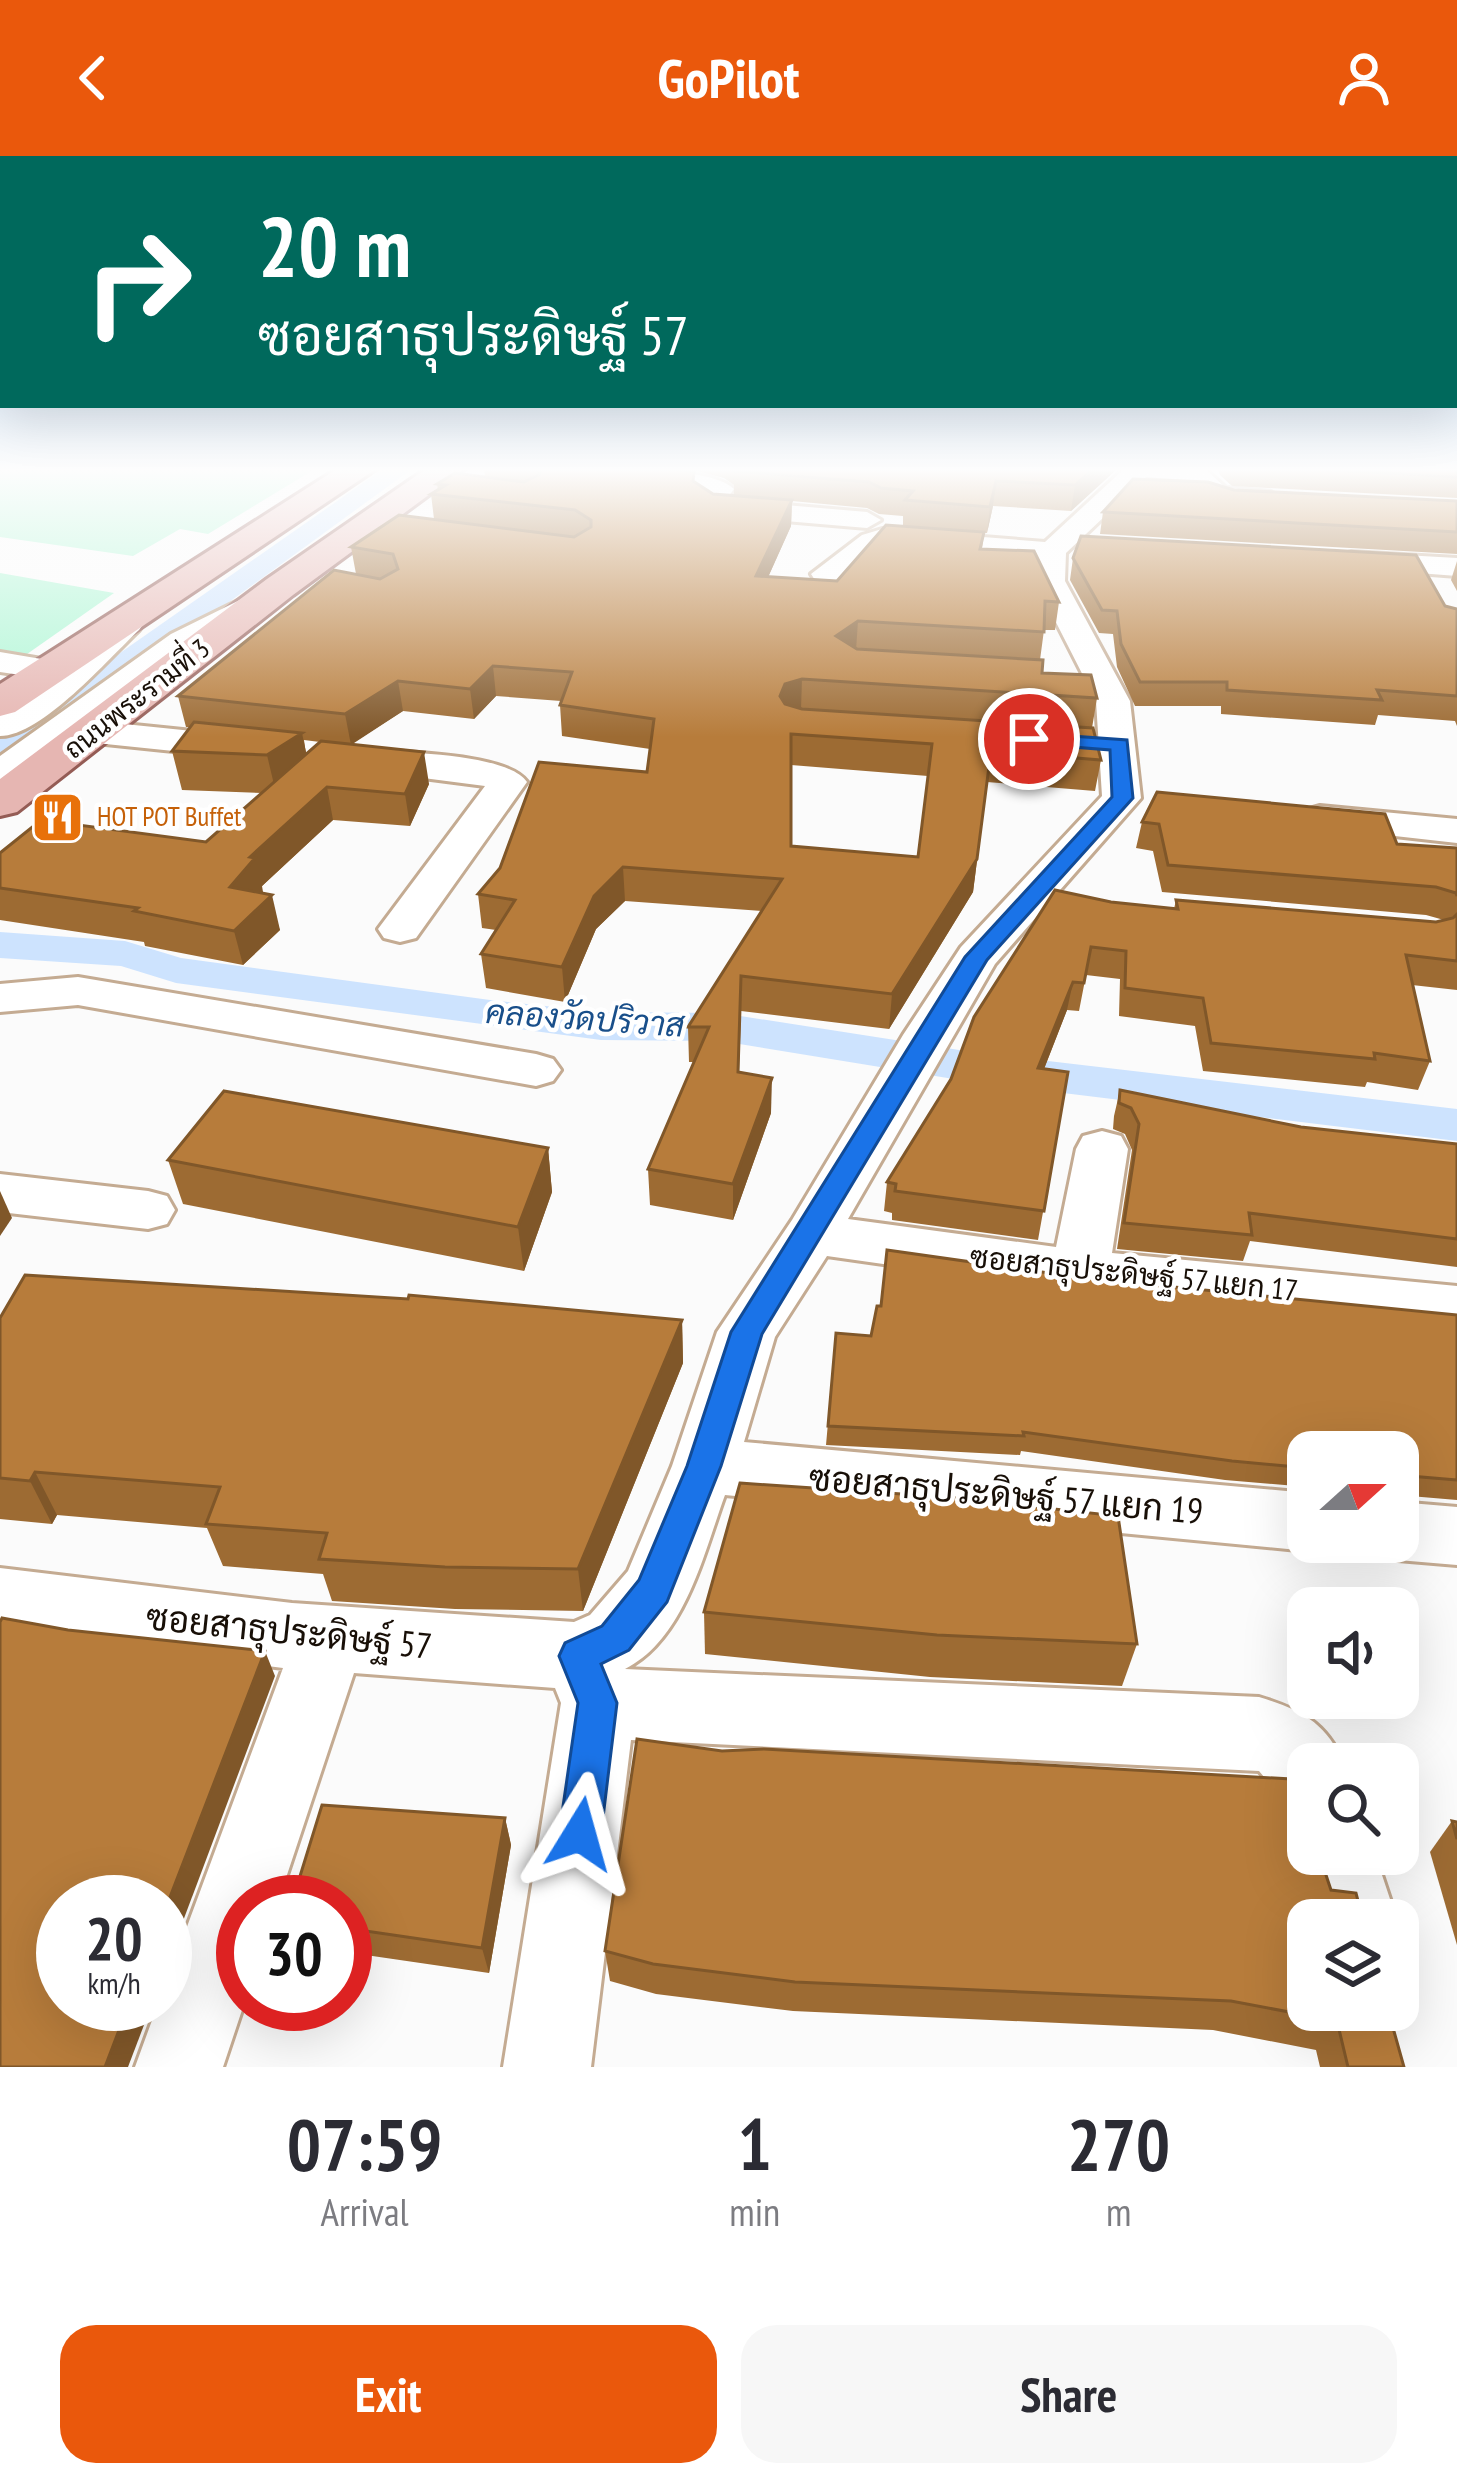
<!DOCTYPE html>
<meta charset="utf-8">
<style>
:root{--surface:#fff;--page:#f7f7f7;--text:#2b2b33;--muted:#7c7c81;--accent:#ea580c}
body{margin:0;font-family:"PT Sans Narrow",Sarabun,sans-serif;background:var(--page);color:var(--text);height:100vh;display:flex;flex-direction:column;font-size:45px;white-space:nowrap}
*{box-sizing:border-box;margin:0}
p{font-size:39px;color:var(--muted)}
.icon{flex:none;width:66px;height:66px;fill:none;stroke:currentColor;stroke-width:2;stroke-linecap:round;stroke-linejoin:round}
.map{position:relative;height:1911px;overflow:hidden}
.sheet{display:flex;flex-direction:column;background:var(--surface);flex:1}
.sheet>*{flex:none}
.banner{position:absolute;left:0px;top:0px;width:1458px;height:252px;box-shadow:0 12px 48px #0002;background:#00695c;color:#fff;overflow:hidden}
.needle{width:78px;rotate:69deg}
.tools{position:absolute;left:1287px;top:1275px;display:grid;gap:24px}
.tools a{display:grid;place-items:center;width:132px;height:132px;border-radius:24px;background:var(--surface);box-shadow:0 12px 48px #0002;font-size:60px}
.speed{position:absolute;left:36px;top:1719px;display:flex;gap:24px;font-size:60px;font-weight:700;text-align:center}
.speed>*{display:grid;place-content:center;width:156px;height:156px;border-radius:50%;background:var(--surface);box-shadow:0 12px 48px #0002;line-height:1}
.speed small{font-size:30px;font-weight:400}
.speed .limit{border:18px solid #d22;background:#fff;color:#111}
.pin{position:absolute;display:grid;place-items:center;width:102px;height:102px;color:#fff;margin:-51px;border:6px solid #fff;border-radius:50%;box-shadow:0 3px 12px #0007}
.me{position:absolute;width:132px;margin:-66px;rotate:8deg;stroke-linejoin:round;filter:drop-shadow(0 0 9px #0008)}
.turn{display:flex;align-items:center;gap:42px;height:252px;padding:0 60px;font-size:54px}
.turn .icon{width:156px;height:156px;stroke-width:2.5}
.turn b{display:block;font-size:84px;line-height:102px}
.eta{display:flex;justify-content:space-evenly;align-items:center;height:204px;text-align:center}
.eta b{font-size:72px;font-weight:800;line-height:84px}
.cta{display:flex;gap:24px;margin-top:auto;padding:24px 60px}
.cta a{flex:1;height:138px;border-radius:36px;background:var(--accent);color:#fff;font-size:48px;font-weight:800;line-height:138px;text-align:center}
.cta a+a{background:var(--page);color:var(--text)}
header{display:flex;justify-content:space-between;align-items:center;height:156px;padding:0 60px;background:var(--accent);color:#fff;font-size:54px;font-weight:800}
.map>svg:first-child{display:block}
.green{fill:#abf6d3}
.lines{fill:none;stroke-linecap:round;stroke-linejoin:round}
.canal{fill:#cde3fe;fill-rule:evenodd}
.minor-casing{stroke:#c4ab92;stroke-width:6}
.major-casing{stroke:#945c55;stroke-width:6}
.minor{fill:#fff;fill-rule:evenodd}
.major{fill:#e6b6b2;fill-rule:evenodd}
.wall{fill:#9d6b33;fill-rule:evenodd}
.shaded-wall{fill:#805729}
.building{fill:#b77c3b;stroke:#805729;stroke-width:3;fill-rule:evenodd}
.route{fill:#1a73e8;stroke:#114b97;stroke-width:3}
.labels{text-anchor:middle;stroke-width:9;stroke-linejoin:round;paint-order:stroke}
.far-street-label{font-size:27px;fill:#180f07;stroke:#fff}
.far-food-label{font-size:27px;fill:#c56008;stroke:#fff;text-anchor:start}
.street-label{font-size:30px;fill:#180f07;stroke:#fff}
.water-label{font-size:33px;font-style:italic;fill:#194f8a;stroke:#fff}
.near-street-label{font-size:36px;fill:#180f07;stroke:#fff}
</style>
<header><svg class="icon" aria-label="back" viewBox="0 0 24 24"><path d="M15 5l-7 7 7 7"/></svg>GoPilot<svg class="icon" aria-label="person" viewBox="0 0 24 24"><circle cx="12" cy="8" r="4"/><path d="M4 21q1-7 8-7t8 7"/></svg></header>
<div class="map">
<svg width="1457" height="1911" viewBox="0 0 1457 1911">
<rect width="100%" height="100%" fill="#fbfbfb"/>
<!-- green -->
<g class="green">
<path d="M 0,313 L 315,313 L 208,378 L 180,373 L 133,400 L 0,381 Z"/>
<path d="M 0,417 L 114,437 L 0,517 Z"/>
</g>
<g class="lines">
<!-- canal -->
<g class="canal">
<path d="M 383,313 L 412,313 L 12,604 L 0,607 L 0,581 Z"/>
<path d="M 0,776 L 125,785 L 181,802 L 490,844 L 601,856 L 721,857 L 972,896 L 1457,953 L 1457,985 L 972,926 L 721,885 L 601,884 L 176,827 L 121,810 L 0,802 Z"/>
</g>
<defs>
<g id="minor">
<path d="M 576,313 C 611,313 710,310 734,333 L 726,344 L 867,356 L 881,364 L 867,372 L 714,359 L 696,347 L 703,338 L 589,321 Z"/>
<path d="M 1124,313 L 1205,313 L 1226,332 L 1271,336 L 1285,344 L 1271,352 L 1217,347 L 1208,345 L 1186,324 L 1146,321 L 1066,397 L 1065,425 L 1130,545 L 1141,642 L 995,808 L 848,1063 L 1056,1091 L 1076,993 L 1083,980 L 1102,975 L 1121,980 L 1128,993 L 1112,1097 L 1457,1130 L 1457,1174 L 1080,1136 L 827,1100 L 775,1181 L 744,1286 L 1308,1337 L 1308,1386 L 1332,1386 L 1308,1395 L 725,1339 C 704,1396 685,1483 625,1513 L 1259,1541 C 1301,1554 1326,1566 1344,1608 L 1308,1608 L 1308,1652 L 1281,1641 L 1259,1615 L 631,1584 L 591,1911 L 503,1911 L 561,1547 L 555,1532 L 354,1517 L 278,1746 L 243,1746 L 244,1848 L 223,1911 L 135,1911 L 158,1848 L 165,1848 L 165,1830 L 283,1512 L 0,1476 L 0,1412 L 292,1447 L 574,1466 L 590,1459 L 628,1415 L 672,1310 L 717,1176 L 792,1064 L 903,879 L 961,791 L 1102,640 L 1096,545 L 1035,425 L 1037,403 L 883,391 L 837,424 L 815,424 L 811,418 L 862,379 L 882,373 L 1045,386 Z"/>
<path d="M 1351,396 L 1457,402 L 1457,420 L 1341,411 L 1336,405 L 1341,399 Z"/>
<path d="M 248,440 L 264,449 L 259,456 L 195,492 L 95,565 L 251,581 L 264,584 L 269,592 L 264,600 L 251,603 L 96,587 L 79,577 L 13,626 L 0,629 L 0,600 L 171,478 Z"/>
<path d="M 128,457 L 139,460 L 144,467 L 139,474 C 108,503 42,580 0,580 L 0,557 L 48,523 L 0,516 L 0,496 L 65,507 L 117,460 Z"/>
<path d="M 359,593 C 396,597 506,596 527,626 L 416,782 L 400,786 L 384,782 L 378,773 L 485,630 L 346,612 L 340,604 L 346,596 Z"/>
<path d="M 1320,650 L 1457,663 L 1457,687 L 1306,670 L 1300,662 L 1306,654 Z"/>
<path d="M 78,821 L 536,898 L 553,903 L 561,914 L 553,925 L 536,930 L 78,849 L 0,856 L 0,828 Z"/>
<path d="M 0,1018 L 148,1035 L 167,1040 L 175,1054 L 167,1068 L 148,1073 L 0,1056 Z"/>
<path d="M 1398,1346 L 1457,1351 L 1457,1409 L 1398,1404 L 1374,1396 L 1370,1386 L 1398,1386 Z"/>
<path d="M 1307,1670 L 1308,1698 L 1375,1698 L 1397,1764 L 1315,1764 L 1295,1698 Z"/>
</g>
<g id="major">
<path d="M 337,313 L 376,313 L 15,556 L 0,560 L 0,528 Z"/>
<path d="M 426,313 L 464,313 L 293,439 L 17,656 L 0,660 L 0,623 L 267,423 Z"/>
</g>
</defs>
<!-- minor casing -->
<use href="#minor" class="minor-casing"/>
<!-- major casing -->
<use href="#major" class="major-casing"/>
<!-- minor -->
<use href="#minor" class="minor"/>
<!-- major -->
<use href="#major" class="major"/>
</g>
<!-- wall -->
<g class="wall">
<path d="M 484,313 L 675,313 L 694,316 L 694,326 L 713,338 L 734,339 L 734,329 L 724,322 L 689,313 L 1117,313 L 1071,355 L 993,350 L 987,377 L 984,377 L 982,393 L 1059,446 L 1055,474 L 1044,474 L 1040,504 L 1042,517 L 1097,542 L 1092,572 L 1101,604 L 1095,635 L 987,626 L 973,736 L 889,873 L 741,855 L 739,916 L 771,957 L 733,1064 L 650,1049 L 648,1013 L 694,906 L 689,906 L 688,871 L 762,755 L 625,745 L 596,773 L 565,846 L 486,832 L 481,798 L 496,774 L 482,772 L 478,738 L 647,616 L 650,593 L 562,580 L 560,549 L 561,545 L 496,540 L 474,563 L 403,555 L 351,588 L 429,628 L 410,670 L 333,664 L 262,730 L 262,737 L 280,774 L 243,809 L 145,790 L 144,786 L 0,764 L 0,697 L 206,686 L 262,637 L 182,634 L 172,595 L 190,571 L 186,571 L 178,540 L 356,418 L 351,391 L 434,363 L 431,338 L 438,334 L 437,328 L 485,321 ZM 792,345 L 867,352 L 879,358 L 903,360 L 903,370 L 837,425 L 768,421 L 791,370 ZM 304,584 L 320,586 L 306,598 ZM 791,609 L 928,620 L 918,701 L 791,690 Z"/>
<path d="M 1218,313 L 1457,313 L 1457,342 L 1232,330 L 1220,319 Z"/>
<path d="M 1234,334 L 1457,345 L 1457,398 L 1100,378 L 1103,356 Z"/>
<path d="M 1073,402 L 1457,453 L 1457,570 L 1455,565 L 1378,559 L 1375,569 L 1221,558 L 1221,550 L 1135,550 L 1117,511 L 1113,478 L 1099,477 L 1070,424 Z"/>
<path d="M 1457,405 L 1457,435 L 1451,424 Z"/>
<path d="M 1142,666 L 1457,692 L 1457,834 L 1412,829 L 1430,905 L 1418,934 L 1367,926 L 1365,931 L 1203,915 L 1195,870 L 1119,860 L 1120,823 L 1086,819 L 1079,855 L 1067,854 L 1044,913 L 1068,916 L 1038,1084 L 892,1064 L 892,1057 L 884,1055 L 887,1026 L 1111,746 L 1174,753 L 1176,744 L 1436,766 L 1444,764 L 1426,759 L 1162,736 L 1153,695 L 1136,692 Z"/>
<path d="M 1120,934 L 1301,971 L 1457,988 L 1457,1111 L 1250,1085 L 1243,1105 L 1117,1093 L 1132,994 L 1125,978 L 1113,973 L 1114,960 Z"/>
<path d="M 548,992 L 552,1036 L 524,1115 L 183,1048 L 168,1004 Z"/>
<path d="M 1084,1122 L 1457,1159 L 1457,1344 L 1398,1339 L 1398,1296 L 1308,1296 L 1308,1331 L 1225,1324 L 1021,1295 L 1020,1299 L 826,1289 L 836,1177 L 871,1180 Z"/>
<path d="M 0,1162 L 682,1164 L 683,1207 L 583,1455 L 455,1453 L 332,1445 L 323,1418 L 223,1410 L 207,1372 L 57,1359 L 52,1368 L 0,1363 Z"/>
<path d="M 704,1456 L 1137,1488 L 1122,1530 L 930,1521 L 705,1498 Z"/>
<path d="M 505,1662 L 511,1689 L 489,1817 L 345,1796 L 345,1746 Z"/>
<path d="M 1452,1665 L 1457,1666 L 1457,1789 L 1430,1696 Z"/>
<path d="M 1308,1698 L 1331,1734 L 1388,1854 L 1404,1911 L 1320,1911 L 1316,1894 L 1213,1874 L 793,1855 L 656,1838 L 610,1825 L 605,1795 Z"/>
</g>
<!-- shaded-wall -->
<g class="shaded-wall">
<path d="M 1093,313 L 1117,313 L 1071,355 L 1075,329 Z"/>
<path d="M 996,325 L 993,350 L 987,377 L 990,351 Z"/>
<path d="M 792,344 L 791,370 L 756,448 L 756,420 Z"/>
<path d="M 858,465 L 856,494 L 836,480 Z"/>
<path d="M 493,510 L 496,540 L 474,563 L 470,533 Z"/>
<path d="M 802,523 L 801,553 L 784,558 L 780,540 L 785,528 Z"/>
<path d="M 398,525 L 403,555 L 351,589 L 345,558 Z"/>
<path d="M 302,577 L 310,615 L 276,637 L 267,599 Z"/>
<path d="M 991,595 L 973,736 L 889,873 L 892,838 Z"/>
<path d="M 424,596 L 429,628 L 410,670 L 405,638 Z"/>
<path d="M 327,631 L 333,664 L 262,730 L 263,736 L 238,765 L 230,731 L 250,701 Z"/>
<path d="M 623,711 L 625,745 L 596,773 L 565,846 L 562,811 L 594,740 Z"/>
<path d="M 272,739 L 280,774 L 243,809 L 234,775 Z"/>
<path d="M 1073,826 L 1067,854 L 1033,941 L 1038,912 Z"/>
<path d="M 772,922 L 771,957 L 733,1064 L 733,1028 Z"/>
<path d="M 548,992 L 552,1036 L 524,1115 L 518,1071 Z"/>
<path d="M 0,1035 L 12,1062 L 0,1080 Z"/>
<path d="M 682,1164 L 683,1207 L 583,1455 L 578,1413 Z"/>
<path d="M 35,1316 L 57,1359 L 52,1368 L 30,1325 Z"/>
<path d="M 265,1495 L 275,1520 L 165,1813 L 165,1754 Z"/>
<path d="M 505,1662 L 511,1689 L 489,1817 L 482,1792 Z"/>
<path d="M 129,1848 L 152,1848 L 128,1911 L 105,1911 Z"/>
</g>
<!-- building -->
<g class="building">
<path d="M 540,313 L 675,313 L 694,316 L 693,325 L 713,338 L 792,344 L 756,420 L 837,425 L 886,369 L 984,376 L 980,393 L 1034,395 L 1059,446 L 1045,445 L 1044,476 L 858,465 L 836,480 L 857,493 L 1043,504 L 1042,517 L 1091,519 L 1097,542 L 802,523 L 785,528 L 780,540 L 785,548 L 802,553 L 1093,572 L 1101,604 L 991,595 L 977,703 L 892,838 L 741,820 L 738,916 L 772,922 L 733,1028 L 648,1013 L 709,871 L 688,871 L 782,723 L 623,711 L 594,740 L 562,811 L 481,798 L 515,744 L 478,738 L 500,712 L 539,606 L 647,616 L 654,563 L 560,549 L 572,516 L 493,510 L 470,533 L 398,525 L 345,558 L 178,540 L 334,414 L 380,423 L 398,413 L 393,398 L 351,391 L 399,359 L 574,381 L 591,371 L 591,364 L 575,354 L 431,338 L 446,329 L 437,328 L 455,317 L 524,326 L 540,318 ZM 791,578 L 932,588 L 918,701 L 791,690 Z"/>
<path d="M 735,313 L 1093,313 L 1075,329 L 996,325 L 990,351 L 905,344 L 913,335 L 881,332 L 869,326 L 734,315 Z"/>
<path d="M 1314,313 L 1457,313 L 1457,321 Z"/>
<path d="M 1133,323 L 1208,326 L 1234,334 L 1457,345 L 1457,376 L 1103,356 Z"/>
<path d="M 1081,380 L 1416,399 L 1445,450 L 1457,453 L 1457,540 L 1377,534 L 1382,544 L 1227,534 L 1227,526 L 1140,526 L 1121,488 L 1117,455 L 1102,454 L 1073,402 Z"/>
<path d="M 194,566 L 302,577 L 267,599 L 172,595 Z"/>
<path d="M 321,585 L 424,596 L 405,638 L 327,631 L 250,701 L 255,702 L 230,731 L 272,739 L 234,775 L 134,755 L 138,752 L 0,732 L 0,697 L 41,664 L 206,686 Z"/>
<path d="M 1157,636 L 1385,658 L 1397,688 L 1457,692 L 1457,740 L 1456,737 L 1436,731 L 1168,709 L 1159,668 L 1142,666 Z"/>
<path d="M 1055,734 L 1111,746 L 1178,753 L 1176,744 L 1436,766 L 1453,762 L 1457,758 L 1457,805 L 1406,799 L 1430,905 L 1374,897 L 1375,903 L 1211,887 L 1203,842 L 1125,832 L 1126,795 L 1091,791 L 1084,827 L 1073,826 L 1038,912 L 1068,916 L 1044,1055 L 895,1035 L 896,1028 L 887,1026 L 951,923 L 974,861 Z"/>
<path d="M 1120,934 L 1301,971 L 1457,988 L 1457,1083 L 1249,1057 L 1252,1079 L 1124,1067 L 1139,968 L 1131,952 L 1119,947 Z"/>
<path d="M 224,935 L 548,992 L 518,1071 L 168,1004 Z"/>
<path d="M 887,1094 L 1084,1122 L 1457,1159 L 1457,1324 L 1398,1319 L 1398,1296 L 1308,1296 L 1308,1312 L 1232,1305 L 1023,1276 L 1024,1280 L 828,1270 L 836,1177 L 871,1180 L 877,1150 L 881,1150 Z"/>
<path d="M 25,1119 L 408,1143 L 409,1139 L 682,1164 L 578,1413 L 445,1411 L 319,1403 L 327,1377 L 206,1368 L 220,1331 L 35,1316 L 30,1325 L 0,1322 L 0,1162 Z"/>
<path d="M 740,1327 L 946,1341 L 1118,1360 L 1137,1488 L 937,1479 L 704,1456 Z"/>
<path d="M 2,1462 L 68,1474 L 265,1495 L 165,1754 L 165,1746 L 63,1746 L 63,1848 L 129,1848 L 105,1911 L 0,1911 L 0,1466 Z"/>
<path d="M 637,1583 L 722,1595 L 764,1593 L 1308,1624 L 1308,1698 L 1319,1698 L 1331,1734 L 1356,1737 L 1363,1764 L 1308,1764 L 1308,1854 L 1388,1854 L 1404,1911 L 1348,1911 L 1337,1865 L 1231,1845 L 795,1826 L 653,1808 L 605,1795 Z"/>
<path d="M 322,1649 L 505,1662 L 482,1792 L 345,1772 L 345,1746 L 292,1746 Z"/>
<path d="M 1452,1665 L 1457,1666 L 1457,1683 Z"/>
</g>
<!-- sky -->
<linearGradient id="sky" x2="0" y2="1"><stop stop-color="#9dc7f1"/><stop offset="0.54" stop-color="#fdfdfd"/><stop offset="1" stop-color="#fdfdfd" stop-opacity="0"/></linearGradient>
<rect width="1457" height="581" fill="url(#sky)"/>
<!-- route -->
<path class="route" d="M 1029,577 L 1127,584 L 1133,642 L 987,804 L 762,1178 L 721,1310 L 667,1446 L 629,1494 L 601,1508 L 617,1547 L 601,1678 L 595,1693 L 580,1699 L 565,1693 L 559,1678 L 578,1547 L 559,1500 L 565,1487 L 602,1470 L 639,1424 L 687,1310 L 731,1176 L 965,801 L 1112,641 L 1110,594 L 1022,587 L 1022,578 Z"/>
<!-- icons -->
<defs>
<symbol id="restaurant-square" viewBox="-11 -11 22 22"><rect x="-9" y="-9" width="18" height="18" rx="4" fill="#e8710a" stroke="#fff"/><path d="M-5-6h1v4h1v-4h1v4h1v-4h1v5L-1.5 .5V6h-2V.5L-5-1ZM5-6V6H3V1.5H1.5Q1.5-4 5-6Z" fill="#fff"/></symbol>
</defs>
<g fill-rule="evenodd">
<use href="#restaurant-square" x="28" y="632" width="59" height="59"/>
</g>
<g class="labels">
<!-- far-street labels -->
<g class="far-street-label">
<text transform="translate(137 543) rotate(-38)" y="9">ถนนพระรามที่ 3</text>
</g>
<!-- far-food labels -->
<g class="far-food-label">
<text x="97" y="670">HOT POT Buffet</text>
</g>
<!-- street labels -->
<g class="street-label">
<text transform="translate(1134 1118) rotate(6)" y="10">ซอยสาธุประดิษฐ์ 57 แยก 17</text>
</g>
<!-- water labels -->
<g class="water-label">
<text transform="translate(585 862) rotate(4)" y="12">คลองวัดปริวาส</text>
</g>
<!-- near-street labels -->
<g class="near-street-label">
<text transform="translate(1006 1338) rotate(5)" y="13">ซอยสาธุประดิษฐ์ 57 แยก 19</text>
<text transform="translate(289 1475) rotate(6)" y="13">ซอยสาธุประดิษฐ์ 57</text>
</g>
</g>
</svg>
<div class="tools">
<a><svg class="needle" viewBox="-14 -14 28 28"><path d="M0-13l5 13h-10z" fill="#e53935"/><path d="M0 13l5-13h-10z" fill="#7c7c81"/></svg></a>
<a><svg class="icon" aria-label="sound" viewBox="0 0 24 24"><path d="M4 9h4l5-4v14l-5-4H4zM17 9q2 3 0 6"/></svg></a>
<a><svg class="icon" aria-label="search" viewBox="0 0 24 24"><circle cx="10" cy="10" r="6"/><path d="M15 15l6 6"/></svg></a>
<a><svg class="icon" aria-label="layers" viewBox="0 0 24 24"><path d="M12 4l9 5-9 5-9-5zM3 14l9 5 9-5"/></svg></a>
</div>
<div class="speed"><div>20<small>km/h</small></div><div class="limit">30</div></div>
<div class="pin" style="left:1029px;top:583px;background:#d93025"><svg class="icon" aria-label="arrive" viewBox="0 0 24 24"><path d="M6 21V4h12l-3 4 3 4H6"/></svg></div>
<svg class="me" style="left:580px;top:1678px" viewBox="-20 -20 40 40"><path d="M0-17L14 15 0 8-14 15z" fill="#1a73e8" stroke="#fff" stroke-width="4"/></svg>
<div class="banner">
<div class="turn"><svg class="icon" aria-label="right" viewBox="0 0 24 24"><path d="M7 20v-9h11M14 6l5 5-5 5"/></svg><div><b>20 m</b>ซอยสาธุประดิษฐ์ 57</div></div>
</div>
</div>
<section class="sheet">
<div class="eta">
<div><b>07:59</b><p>Arrival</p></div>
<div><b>1</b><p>min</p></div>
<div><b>270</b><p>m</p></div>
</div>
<div class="cta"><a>Exit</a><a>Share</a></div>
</section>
